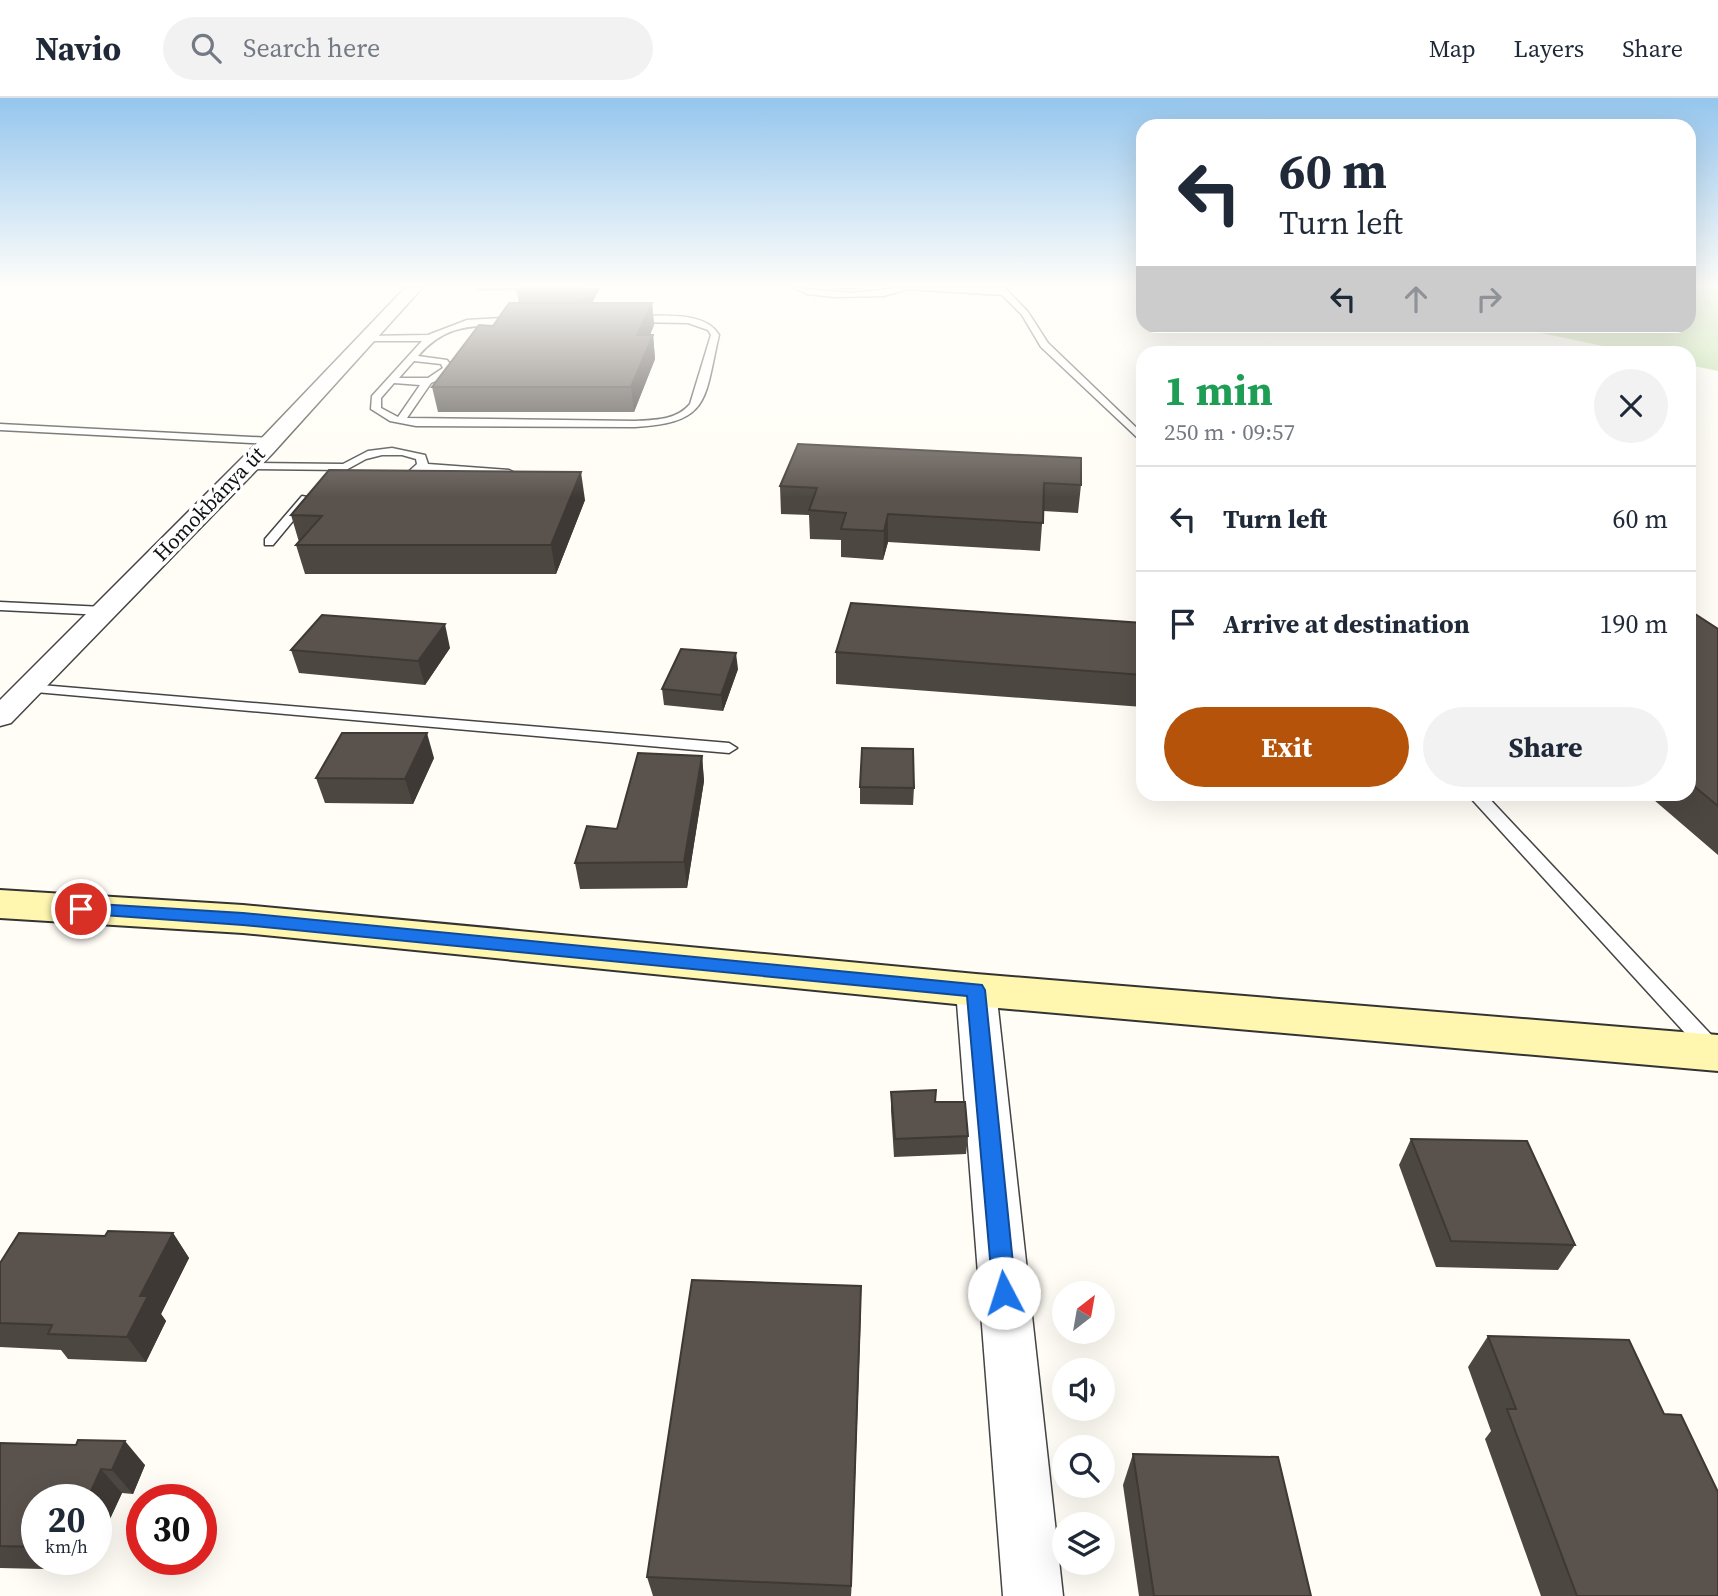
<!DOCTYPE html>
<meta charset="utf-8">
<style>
:root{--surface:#fff;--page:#f2f2f3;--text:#1f2937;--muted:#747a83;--line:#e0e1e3;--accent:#b45309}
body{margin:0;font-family:"Source Serif 4",serif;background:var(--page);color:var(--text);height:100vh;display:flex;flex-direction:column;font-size:26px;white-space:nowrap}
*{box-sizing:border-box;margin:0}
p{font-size:23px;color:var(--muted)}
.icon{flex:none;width:38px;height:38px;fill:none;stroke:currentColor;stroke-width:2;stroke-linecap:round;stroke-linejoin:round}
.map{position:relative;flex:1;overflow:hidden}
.drawer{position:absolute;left:1136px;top:248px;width:560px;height:455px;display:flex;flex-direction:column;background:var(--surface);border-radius:21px;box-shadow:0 7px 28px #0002}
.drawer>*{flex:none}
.top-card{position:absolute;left:1136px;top:21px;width:560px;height:214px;border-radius:21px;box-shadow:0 7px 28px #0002;background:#fff;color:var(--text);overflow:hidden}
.needle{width:46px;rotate:31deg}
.buttons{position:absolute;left:1052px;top:1183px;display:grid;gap:14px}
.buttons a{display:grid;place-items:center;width:63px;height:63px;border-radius:50%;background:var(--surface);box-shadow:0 7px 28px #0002;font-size:35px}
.speed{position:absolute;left:21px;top:1386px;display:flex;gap:14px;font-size:35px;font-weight:700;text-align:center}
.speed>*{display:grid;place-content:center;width:91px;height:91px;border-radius:50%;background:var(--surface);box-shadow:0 7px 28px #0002;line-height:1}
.speed small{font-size:18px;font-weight:400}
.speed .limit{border:10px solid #d22;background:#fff;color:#111}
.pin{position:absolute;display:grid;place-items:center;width:60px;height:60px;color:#fff;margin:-30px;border:4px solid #fff;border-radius:50%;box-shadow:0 2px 7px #0007}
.me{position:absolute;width:77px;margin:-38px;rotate:355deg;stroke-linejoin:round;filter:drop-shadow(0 0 5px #0008)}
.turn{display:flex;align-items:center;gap:24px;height:147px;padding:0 28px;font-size:32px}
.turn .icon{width:91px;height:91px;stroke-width:2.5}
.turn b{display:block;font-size:49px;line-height:60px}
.lanes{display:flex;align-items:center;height:66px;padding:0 28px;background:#0003;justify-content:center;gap:35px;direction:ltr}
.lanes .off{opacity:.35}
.round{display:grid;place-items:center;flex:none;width:74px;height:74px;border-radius:37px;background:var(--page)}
.head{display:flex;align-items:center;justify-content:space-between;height:119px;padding:0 28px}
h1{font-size:42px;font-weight:700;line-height:52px;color:#1e9e55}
.cta{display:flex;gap:14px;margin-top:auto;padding:14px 28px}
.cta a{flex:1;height:80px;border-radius:42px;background:var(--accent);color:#fff;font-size:28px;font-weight:700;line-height:80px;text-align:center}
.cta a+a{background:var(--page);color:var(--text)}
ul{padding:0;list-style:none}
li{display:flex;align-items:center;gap:21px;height:105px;padding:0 28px;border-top:2px solid var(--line)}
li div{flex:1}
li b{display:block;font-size:26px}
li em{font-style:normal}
header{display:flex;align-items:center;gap:42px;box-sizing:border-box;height:98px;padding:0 35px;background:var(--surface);border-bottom:2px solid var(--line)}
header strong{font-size:33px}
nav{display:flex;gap:38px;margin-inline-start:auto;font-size:24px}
.search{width:490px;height:63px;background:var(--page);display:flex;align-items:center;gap:18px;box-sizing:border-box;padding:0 24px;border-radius:38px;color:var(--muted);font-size:26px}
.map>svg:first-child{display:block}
.forest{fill:#b9dc9c}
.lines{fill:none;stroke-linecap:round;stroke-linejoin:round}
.service-casing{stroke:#444;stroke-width:3}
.minor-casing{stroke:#444;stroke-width:3}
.secondary-casing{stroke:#333;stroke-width:4}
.service{fill:#fff;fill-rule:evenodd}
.minor{fill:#fff;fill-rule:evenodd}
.secondary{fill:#fff6b0;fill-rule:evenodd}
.wall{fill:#4d4742}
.shaded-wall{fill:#3f3936}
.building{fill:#5a524d;stroke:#3f3936;stroke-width:2}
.route{fill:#1a73e8;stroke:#114b97;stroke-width:2}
.labels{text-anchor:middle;stroke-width:7;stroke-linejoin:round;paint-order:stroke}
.far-street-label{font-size:21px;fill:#111;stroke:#fff}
</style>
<header>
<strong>Navio</strong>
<div class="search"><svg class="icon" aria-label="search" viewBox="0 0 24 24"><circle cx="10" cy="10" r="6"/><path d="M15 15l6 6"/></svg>Search here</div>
<nav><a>Map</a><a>Layers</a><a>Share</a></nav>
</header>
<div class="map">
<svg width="1718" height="1498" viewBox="0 0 1718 1498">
<rect width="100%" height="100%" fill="#fffdf5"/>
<!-- forest -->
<path class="forest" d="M 1689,190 L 1718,190 L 1718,273 L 1689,267 L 1689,256 L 1637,255 L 1507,228 L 1689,228 Z"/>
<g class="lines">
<defs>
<g id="service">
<path d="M 795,190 L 852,195 L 897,190 L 1005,190 L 1028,214 L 1048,245 L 1143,336 L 1143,345 L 1041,249 L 1022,217 L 1002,197 L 908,191 L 884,198 L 835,199 L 807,196 Z"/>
<path d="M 521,219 L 524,224 C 480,231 451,220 418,258 L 447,262 L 453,270 L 447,278 L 431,285 L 407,320 L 635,323 C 655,322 677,322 690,306 L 711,237 L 708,232 L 688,225 L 629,224 L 625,221 L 629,218 C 655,219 704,211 719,237 C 704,301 711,325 635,329 L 416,328 L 390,323 L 371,311 L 372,298 L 422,243 L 367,243 L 364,242 L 364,238 L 428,237 L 467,222 ZM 414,263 L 441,266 L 443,270 L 428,280 L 399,280 ZM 394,285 L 420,287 L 398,319 L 381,310 L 381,300 Z"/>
<path d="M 0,326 L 271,340 L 276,343 L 271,346 L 0,332 Z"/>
<path d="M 392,350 L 425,357 L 428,366 L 509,372 L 515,375 L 509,378 L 423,372 L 415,379 L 395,384 L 389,381 L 391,379 L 407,375 L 417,366 L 416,361 L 402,357 L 382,357 L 366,361 L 346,372 L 247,371 L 241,368 L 247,365 L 343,366 L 368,353 Z"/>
<path d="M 302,398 L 312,400 L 273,447 L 265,447 L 265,441 Z"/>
<path d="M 0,504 L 104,509 L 111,513 L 104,517 L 0,512 Z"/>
<path d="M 29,586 L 729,645 L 737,650 L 729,655 L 24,593 L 22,590 L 24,587 Z"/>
<path d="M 1467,696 L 1485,696 L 1718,944 L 1718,958 L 1706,958 Z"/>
</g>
<g id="minor">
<path d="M 405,190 L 422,190 L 272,356 L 11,625 L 0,628 L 0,602 L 256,346 Z"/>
<path d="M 976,877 L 990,882 L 996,892 L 1063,1498 L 1003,1498 L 956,892 L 962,882 Z"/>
</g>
<path id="secondary" d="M 0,792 L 243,807 L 976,876 L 1718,937 L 1718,973 L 976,908 L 243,835 L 0,820 Z"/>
</defs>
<!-- service casing -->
<use href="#service" class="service-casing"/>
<!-- minor casing -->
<use href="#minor" class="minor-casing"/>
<!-- secondary casing -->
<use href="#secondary" class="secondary-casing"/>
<!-- service -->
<use href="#service" class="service"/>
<!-- minor -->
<use href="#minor" class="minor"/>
<!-- secondary -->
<use href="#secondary" class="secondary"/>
</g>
<!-- wall -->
<g class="wall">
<path d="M 476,190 L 600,190 L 592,205 L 652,205 L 654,227 L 650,237 L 653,237 L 655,261 L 634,314 L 438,314 L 432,289 L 493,228 L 519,205 L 517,194 L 519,192 L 477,193 Z"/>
<path d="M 828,190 L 866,190 L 852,192 Z"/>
<path d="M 798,346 L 1081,387 L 1078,415 L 1043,413 L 1040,453 L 888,444 L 883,462 L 841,459 L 841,442 L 810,441 L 809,417 L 781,416 L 780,388 Z"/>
<path d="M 585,402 L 556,476 L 305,476 L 296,447 L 299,444 L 291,417 Z"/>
<path d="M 1689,512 L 1718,531 L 1718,757 L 1647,696 L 1689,696 Z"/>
<path d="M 1143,525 L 1143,609 L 836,586 L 836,554 Z"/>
<path d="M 450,550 L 425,587 L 299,575 L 291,552 Z"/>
<path d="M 738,571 L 723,613 L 664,607 L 662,591 Z"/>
<path d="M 702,658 L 704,683 L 687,790 L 580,791 L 575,765 Z"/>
<path d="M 434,660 L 413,706 L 325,705 L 316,680 Z"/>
<path d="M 860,689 L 914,690 L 913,707 L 860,706 Z"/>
<path d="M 936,992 L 936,1004 L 968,1038 L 966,1056 L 894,1059 L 891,1012 L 891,994 Z"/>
<path d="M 1411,1041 L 1575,1147 L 1558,1172 L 1436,1169 L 1399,1067 Z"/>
<path d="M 173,1135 L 189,1160 L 161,1216 L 166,1223 L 146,1264 L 68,1261 L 61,1252 L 0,1249 L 0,1165 L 105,1138 Z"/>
<path d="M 861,1188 L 851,1498 L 653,1498 L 647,1479 Z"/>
<path d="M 1488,1238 L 1718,1498 L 1541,1498 L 1485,1341 L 1491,1333 L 1468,1269 Z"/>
<path d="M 0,1345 L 145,1367 L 133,1396 L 122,1395 L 96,1451 L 96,1402 L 37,1402 L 37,1461 L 92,1461 L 87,1472 L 0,1470 Z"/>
<path d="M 1133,1356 L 1311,1498 L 1139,1498 L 1123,1387 Z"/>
</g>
<!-- shaded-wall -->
<g class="shaded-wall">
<path d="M 585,190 L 600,190 L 586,216 L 583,194 Z"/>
<path d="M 852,190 L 866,190 L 852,192 Z"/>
<path d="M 652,205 L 654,227 L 640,261 L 637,237 Z"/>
<path d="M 653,237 L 655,261 L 634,314 L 631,289 Z"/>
<path d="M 581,374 L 585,402 L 556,476 L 551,447 Z"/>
<path d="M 888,416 L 888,444 L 883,462 L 884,433 Z"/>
<path d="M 445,526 L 450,550 L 425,587 L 418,563 Z"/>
<path d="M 736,555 L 738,571 L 723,613 L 721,597 Z"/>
<path d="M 427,635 L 434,660 L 413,706 L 405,681 Z"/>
<path d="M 702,658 L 704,683 L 687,790 L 684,764 Z"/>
<path d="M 173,1135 L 189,1160 L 161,1216 L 166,1223 L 146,1264 L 127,1239 L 140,1198 Z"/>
<path d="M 861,1188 L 861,1213 L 851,1498 L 851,1488 Z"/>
<path d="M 125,1343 L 145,1367 L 133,1396 L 112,1372 Z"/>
<path d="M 101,1371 L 122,1395 L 96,1451 L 96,1402 L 87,1402 Z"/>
<path d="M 76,1461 L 92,1461 L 87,1472 Z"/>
</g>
<!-- building -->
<g class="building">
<path d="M 520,190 L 585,190 L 583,194 L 517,194 Z"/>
<path d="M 509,205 L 652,205 L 637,237 L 653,237 L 631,289 L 432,289 L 479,227 L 493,228 Z"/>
<path d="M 798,346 L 1081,360 L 1081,387 L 1044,385 L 1043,425 L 888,416 L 884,433 L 841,431 L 846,415 L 809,412 L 817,390 L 780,388 Z"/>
<path d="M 329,372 L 581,374 L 551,447 L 296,447 L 322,418 L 291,417 Z"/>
<path d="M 851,505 L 1143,525 L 1143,577 L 836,554 Z"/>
<path d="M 1689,512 L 1718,531 L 1718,708 L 1689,684 Z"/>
<path d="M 322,517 L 445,526 L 418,563 L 291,552 Z"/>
<path d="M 681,551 L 736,555 L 721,597 L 662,591 Z"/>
<path d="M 342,635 L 427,635 L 405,681 L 316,680 Z"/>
<path d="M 862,650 L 913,651 L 914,690 L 860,689 Z"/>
<path d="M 638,655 L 702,658 L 684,764 L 575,765 L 587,728 L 617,731 Z"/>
<path d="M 936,992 L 935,1004 L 965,1004 L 968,1038 L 895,1041 L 891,994 Z"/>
<path d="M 1411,1041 L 1527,1043 L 1575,1147 L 1451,1143 Z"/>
<path d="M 108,1133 L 173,1135 L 140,1198 L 148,1198 L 127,1239 L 48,1236 L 52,1227 L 0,1225 L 0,1165 L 19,1135 L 105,1138 Z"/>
<path d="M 692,1182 L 861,1188 L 851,1488 L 647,1479 Z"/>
<path d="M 1488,1238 L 1629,1242 L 1664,1316 L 1681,1317 L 1718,1394 L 1718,1498 L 1577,1498 L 1507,1311 L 1516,1311 Z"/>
<path d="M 78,1342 L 125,1343 L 112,1372 L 101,1371 L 87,1402 L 37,1402 L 37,1449 L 0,1448 L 0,1345 L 76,1347 Z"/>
<path d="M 1133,1356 L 1278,1359 L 1311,1498 L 1154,1498 Z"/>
</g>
<!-- sky -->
<linearGradient id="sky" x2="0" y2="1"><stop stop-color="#95c6ee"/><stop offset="0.47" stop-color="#fffefa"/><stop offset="1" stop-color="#fffefa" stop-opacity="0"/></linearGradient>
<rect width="1718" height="400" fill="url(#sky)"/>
<!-- route -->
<path class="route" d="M 81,805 L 243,815 L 982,887 L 985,892 L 1016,1195 L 1013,1202 L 1004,1206 L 996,1202 L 993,1195 L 967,898 L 243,827 L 75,815 L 73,811 Z"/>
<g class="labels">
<!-- far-street labels -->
<g class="far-street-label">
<text transform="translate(209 406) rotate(-46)" y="7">Homokbánya út</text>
</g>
</g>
</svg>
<div class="buttons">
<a><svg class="needle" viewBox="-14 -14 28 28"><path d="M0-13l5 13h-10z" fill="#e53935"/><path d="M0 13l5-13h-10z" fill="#747a83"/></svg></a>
<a><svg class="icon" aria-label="sound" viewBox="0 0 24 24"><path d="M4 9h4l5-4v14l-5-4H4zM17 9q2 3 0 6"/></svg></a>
<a><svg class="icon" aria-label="search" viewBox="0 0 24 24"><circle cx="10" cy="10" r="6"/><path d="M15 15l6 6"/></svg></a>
<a><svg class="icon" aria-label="layers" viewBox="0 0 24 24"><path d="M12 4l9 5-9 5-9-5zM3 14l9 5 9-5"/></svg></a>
</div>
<div class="speed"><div>20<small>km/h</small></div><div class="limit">30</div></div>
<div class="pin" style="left:81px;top:811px;background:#d93025"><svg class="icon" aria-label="arrive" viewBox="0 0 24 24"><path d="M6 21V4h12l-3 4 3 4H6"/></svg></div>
<svg class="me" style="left:1004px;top:1195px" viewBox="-20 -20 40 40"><circle r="19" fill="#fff"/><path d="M0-13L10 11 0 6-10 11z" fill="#1a73e8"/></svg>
<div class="top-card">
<div class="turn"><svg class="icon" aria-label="left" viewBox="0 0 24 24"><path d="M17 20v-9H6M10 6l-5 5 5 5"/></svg><div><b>60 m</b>Turn left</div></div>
<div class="lanes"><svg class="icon" aria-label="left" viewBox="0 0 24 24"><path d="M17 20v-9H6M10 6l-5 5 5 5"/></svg><svg class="icon off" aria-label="ahead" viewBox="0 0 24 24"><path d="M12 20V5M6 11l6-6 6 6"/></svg><svg class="icon off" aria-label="right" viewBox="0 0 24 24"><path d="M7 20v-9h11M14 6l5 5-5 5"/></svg></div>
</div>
<section class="drawer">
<div class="head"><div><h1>1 min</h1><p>250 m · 09:57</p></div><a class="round"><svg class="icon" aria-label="close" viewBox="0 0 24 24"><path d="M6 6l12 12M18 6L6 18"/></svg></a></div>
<ul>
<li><svg class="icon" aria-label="left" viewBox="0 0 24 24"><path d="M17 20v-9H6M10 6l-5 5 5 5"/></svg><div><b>Turn left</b></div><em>60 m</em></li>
<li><svg class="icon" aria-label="arrive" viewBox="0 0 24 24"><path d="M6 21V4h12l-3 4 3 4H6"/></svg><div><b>Arrive at destination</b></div><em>190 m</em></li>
</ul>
<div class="cta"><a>Exit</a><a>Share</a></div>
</section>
</div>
